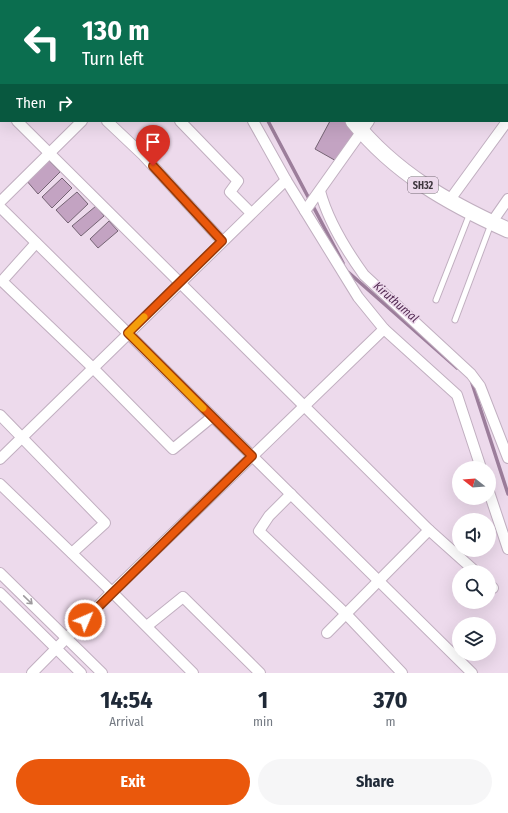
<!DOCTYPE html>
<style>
:root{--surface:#fff;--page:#f6f6f7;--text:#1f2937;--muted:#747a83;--accent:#ea580c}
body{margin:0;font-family:"Fira Sans Condensed",sans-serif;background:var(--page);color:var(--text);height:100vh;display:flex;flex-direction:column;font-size:15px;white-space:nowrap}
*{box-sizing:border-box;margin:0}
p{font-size:13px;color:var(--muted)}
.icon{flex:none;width:22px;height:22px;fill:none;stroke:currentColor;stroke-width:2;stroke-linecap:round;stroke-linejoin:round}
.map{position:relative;height:673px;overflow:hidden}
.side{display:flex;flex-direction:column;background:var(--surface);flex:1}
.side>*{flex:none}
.guide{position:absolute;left:0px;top:0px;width:508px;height:122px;box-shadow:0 4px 16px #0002;background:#0b6e4f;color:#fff;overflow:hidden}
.needle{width:26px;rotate:287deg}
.buttons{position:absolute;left:452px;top:461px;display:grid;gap:8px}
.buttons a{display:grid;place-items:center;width:44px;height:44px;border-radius:50%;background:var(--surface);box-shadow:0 4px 16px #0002;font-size:20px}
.pin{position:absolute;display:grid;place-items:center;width:34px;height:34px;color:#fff;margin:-41px -17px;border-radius:50% 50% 50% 0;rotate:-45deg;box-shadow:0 0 4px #0007}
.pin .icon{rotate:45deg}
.me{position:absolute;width:44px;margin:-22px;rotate:45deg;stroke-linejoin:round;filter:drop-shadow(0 0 3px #0008)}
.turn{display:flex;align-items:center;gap:14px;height:84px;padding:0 16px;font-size:18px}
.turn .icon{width:52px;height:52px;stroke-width:2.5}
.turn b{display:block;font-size:28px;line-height:34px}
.then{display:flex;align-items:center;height:38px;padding:0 16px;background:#0003;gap:8px;font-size:15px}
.eta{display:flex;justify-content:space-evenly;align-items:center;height:68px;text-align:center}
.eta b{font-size:24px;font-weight:700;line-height:28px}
.button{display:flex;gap:8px;margin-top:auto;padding:8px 16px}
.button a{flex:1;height:46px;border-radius:24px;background:var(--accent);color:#fff;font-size:16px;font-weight:700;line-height:46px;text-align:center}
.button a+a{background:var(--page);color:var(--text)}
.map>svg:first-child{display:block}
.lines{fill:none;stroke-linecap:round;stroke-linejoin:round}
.stream{stroke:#9c7e9b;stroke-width:3.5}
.building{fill:#c3a3c2;stroke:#756474}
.lane-casing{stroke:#c1afc0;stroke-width:7}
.street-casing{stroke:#c1afc0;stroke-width:12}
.primary-casing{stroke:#c1afc0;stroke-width:17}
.lane{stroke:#fff;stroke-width:5}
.street{stroke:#fff;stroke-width:10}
.primary{stroke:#fff;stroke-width:15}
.oneway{stroke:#9e9b9e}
.route-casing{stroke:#983908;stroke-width:10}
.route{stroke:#ea580c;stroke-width:7}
.slow{stroke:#f59e0b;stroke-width:7}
.labels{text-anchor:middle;stroke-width:3;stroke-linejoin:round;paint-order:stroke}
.shield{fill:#eddaec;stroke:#726872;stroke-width:1}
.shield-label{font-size:10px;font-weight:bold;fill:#3e373e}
.water-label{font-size:12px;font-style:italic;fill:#522952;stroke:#eddaec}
</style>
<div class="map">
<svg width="508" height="673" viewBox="0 0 508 673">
<rect width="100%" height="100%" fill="#eddaec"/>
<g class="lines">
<!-- stream -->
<g class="stream">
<path d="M 178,0 L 179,1"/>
<path d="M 268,121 L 343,263"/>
<path d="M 348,272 L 457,368"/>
<path d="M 471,380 L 508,494"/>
</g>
</g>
<!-- building -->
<g class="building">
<path d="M 330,121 L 346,121 L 357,127 L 338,162 L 315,149 Z"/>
<path d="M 47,159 L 60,172 L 38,194 L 26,180 Z"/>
<path d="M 62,178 L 72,188 L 52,208 L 42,197 Z"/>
<path d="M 77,192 L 88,204 L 68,223 L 56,210 Z"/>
<path d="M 96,206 L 104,216 L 81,236 L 72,226 Z"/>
<path d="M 109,221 L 118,231 L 98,248 L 90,239 Z"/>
</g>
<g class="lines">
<defs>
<g id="lane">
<path d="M 436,300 L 470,213"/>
<path d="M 455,320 L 491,224"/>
</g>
<g id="street">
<path d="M 151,0 L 152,1"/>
<path d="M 434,0 L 436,1"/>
<path d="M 111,1 L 112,0"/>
<path d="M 283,1 L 283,0"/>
<path d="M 336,1 L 337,0"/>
<path d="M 507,28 L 508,29"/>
<path d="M 507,74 L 508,74"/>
<path d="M 0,105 L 1,106"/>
<path d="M 17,121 L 429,530 L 476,572"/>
<path d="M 107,121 L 143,155 L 222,241"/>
<path d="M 180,121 L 238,181 L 230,192 L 251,213"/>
<path d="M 253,121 L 286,180 L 358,297 L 384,329 L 457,395 L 481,468"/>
<path d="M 320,191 C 328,221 346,250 364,275 L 471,374 L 480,386 L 508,458"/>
<path d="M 449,201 L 508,120"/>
<path d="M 0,202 L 82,121"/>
<path d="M 0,207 L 472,673"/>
<path d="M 305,211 L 369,121"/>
<path d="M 492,222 L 508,199"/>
<path d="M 36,243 L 2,281 L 93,368 L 173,449 L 212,417"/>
<path d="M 0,415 L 105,523 L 72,553"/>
<path d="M 0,459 L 286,180"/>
<path d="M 0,484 L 112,592 L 193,673"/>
<path d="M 489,492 L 508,549"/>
<path d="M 291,494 L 269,516 L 259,531 L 346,614 L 402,673"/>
<path d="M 0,573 L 102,673"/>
<path d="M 489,584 L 493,588"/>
<path d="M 0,593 L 81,673"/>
<path d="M 147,626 L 183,597 L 260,673"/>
<path d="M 327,633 L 429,530"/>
<path d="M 32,673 L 112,592 L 384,329"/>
</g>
<g id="primary">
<path d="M 254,0 L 255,1"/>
<path d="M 353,121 C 395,173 448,203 508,230"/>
</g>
</defs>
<!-- lane casing -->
<use href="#lane" class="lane-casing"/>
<!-- street casing -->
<use href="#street" class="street-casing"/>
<!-- primary casing -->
<use href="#primary" class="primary-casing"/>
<!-- lane -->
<use href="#lane" class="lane"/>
<!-- street -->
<use href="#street" class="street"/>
<!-- primary -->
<use href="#primary" class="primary"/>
</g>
<!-- one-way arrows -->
<defs><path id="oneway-shaft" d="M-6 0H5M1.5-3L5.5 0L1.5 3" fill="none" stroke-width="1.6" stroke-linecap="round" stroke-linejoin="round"/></defs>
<use class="oneway" href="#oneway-shaft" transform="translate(28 600) rotate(44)"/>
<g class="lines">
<defs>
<path id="route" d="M 85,620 L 252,456 L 128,333 L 222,241 L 153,166"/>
</defs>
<!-- route casing -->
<use href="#route" class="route-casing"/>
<!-- route -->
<use href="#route" class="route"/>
<!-- slow -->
<path class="slow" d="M 144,317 L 128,333 L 203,408"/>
</g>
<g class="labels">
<!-- shield labels -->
<rect class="shield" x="408" y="177" width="30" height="16" rx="3"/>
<g class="shield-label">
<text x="423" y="189">SH32</text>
</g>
<!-- water labels -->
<g class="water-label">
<text transform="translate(396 302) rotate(41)" y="4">Kiruthumal</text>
</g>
</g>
</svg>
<div class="buttons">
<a><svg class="needle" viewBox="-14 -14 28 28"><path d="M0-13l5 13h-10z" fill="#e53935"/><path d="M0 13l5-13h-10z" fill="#747a83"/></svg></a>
<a><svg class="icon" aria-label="sound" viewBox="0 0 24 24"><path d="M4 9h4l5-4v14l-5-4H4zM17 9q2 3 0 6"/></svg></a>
<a><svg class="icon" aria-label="search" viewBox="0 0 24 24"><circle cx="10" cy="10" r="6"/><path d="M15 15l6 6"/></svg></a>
<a><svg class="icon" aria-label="layers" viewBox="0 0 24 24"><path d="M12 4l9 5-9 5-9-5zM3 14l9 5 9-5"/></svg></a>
</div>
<div class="pin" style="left:153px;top:166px;background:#d93025"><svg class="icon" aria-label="arrive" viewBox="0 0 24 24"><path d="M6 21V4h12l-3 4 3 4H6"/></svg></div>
<svg class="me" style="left:85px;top:620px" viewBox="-20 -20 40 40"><circle r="17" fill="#ea580c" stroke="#fff" stroke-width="3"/><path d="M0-11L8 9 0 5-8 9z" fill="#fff"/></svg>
<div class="guide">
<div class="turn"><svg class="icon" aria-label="left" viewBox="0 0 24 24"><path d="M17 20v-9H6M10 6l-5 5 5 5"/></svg><div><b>130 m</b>Turn left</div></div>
<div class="then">Then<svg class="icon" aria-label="right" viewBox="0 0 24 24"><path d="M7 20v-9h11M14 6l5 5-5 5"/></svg></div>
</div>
</div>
<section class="side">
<div class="eta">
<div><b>14:54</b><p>Arrival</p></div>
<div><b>1</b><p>min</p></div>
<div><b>370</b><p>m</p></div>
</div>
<div class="button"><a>Exit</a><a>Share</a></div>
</section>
